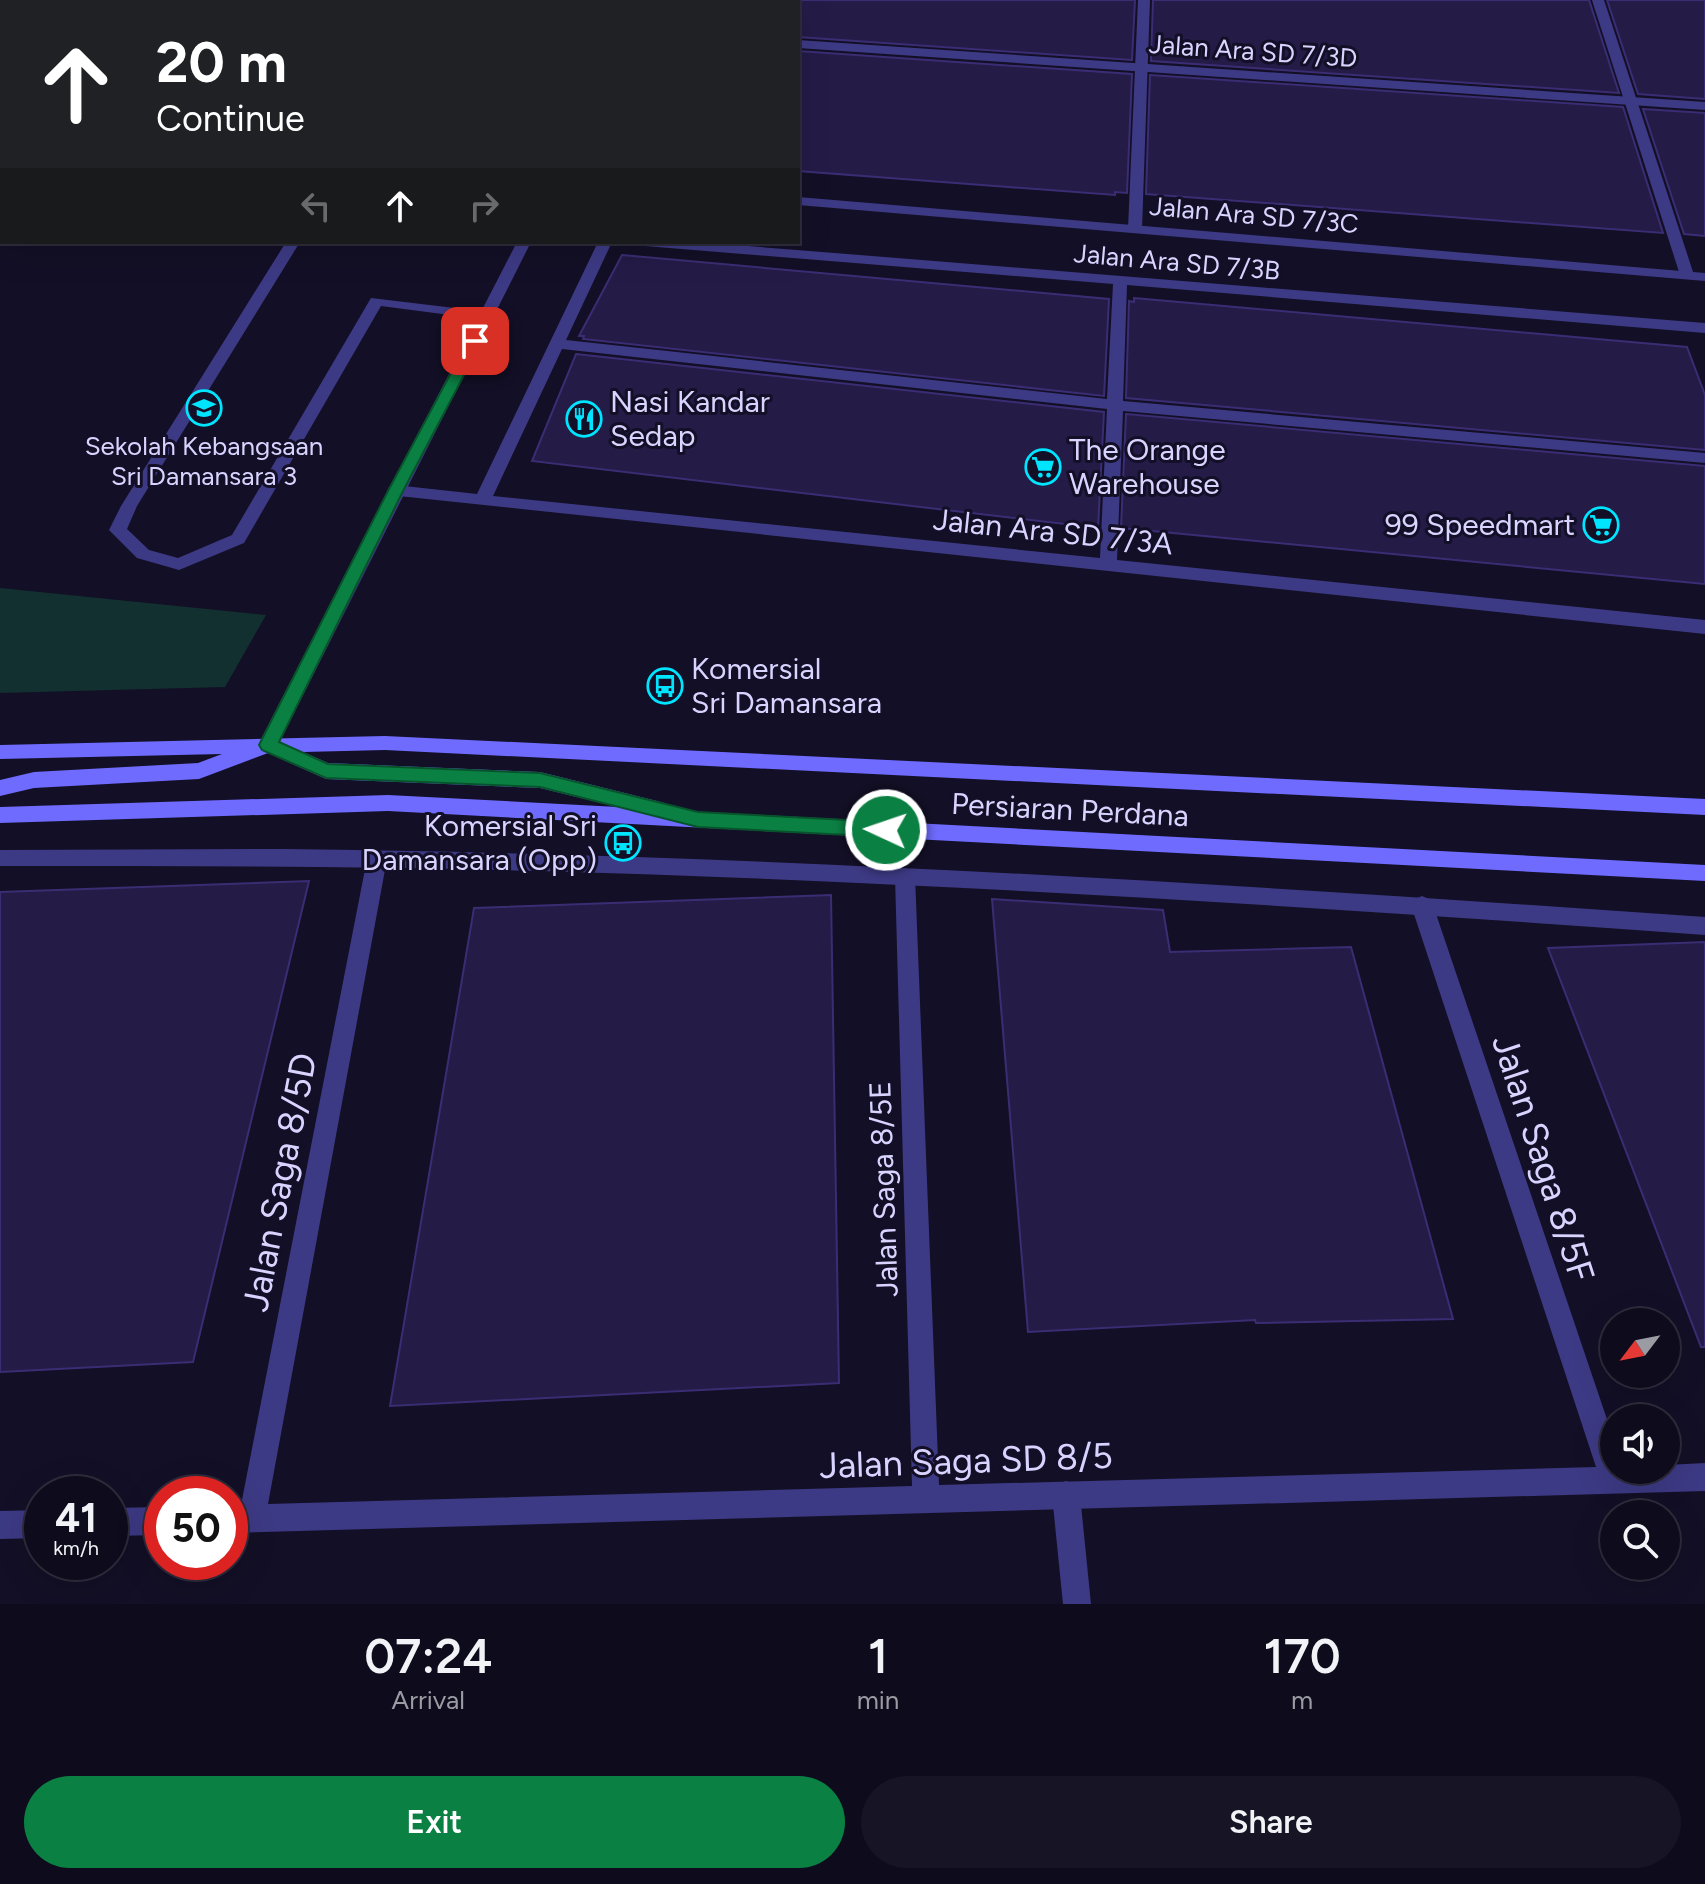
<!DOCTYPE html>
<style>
:root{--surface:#0e0b1c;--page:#171425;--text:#f1f3f6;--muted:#9b9ba3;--line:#2e2b3b;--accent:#0b8043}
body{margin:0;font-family:Figtree,sans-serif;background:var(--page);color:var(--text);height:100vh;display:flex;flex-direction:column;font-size:30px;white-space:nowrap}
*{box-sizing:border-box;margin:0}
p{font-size:26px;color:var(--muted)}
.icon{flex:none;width:44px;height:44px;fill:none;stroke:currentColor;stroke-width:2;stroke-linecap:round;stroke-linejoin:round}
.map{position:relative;height:1604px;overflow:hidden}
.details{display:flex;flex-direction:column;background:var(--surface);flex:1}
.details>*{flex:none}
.banner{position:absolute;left:0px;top:0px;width:800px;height:244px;box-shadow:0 8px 32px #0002,0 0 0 2px var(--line);background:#202124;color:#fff;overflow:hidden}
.needle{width:52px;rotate:238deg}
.fabs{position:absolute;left:1600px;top:1308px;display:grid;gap:16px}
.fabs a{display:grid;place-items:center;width:80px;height:80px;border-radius:50%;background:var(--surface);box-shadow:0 8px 32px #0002,0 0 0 2px var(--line);font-size:40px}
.speed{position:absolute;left:24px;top:1476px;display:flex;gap:16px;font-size:40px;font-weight:700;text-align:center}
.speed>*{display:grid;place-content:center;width:104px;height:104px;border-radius:50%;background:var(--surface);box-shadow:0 8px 32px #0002,0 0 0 2px var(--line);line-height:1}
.speed small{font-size:20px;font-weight:400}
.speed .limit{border:12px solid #d22;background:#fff;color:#111}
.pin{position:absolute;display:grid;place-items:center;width:68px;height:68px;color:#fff;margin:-34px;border-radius:16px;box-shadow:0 4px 12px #0006}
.me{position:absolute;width:88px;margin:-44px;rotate:273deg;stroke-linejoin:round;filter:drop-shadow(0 0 6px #0008)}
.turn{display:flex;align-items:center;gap:28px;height:168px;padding:0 24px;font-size:36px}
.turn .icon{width:104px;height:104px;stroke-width:2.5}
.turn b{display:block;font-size:56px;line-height:68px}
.lanes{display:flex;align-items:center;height:76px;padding:0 24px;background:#0003;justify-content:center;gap:40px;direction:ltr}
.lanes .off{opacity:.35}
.eta{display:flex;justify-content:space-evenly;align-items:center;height:136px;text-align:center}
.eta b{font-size:48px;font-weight:600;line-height:56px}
.cta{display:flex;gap:16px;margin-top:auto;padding:16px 24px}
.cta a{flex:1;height:92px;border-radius:48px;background:var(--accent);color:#fff;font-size:32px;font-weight:600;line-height:92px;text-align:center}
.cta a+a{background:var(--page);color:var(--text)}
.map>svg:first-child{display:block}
.green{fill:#12302f}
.building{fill:#241b47;stroke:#3b2d73;stroke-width:2}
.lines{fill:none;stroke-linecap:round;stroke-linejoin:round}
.service{fill:#3d3a85;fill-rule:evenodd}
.minor{fill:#3d3a85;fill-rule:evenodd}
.secondary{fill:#6f6bff;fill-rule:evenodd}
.route{fill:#0b8043;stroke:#07532c;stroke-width:2}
.labels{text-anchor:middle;stroke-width:6;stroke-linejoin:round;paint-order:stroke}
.far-street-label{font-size:26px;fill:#d9d4ff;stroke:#130f26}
.far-poi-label{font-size:26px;fill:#d9d4ff;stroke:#130f26}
.poi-label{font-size:30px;fill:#d9d4ff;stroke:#130f26;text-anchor:start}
.street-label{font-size:30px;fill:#d9d4ff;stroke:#130f26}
.near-street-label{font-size:36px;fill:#d9d4ff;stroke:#130f26}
</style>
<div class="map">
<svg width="1705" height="1604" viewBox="0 0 1705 1604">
<rect width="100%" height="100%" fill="#130f26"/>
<!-- green -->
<g class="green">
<path d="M 0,0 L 605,0 L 2,2 L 2,118 Z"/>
<path d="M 0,588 L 266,615 L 225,687 L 0,693 Z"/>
</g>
<!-- building -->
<g class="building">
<path d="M 798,0 L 1135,0 L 1132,60 L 798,37 Z"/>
<path d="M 1153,0 L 1589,0 L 1619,93 L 1151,61 Z"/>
<path d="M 1607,0 L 1705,0 L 1705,99 L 1638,94 Z"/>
<path d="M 798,51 L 1132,74 L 1127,193 L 1115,192 L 1115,195 L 798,171 Z"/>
<path d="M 1150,75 L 1623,107 L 1663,233 L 1146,194 Z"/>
<path d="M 1643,109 L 1705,113 L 1705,236 L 1684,234 Z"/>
<path d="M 622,255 L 1109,299 L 1104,396 L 583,339 L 584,336 L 579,336 Z"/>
<path d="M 1134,298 L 1687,347 L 1705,395 L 1705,450 L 1126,398 L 1129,301 L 1134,302 Z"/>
<path d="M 576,354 L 1104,412 L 1098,528 L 532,461 Z"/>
<path d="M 1126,414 L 1705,466 L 1705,584 L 1121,528 Z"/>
<path d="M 309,881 L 193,1362 L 0,1372 L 0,892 Z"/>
<path d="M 831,895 L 839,1383 L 390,1406 L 474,908 Z"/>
<path d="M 992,899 L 1163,910 L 1170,952 L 1351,947 L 1453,1319 L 1256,1323 L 1255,1320 L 1028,1332 Z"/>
<path d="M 1705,942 L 1705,1347 L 1701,1347 L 1548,948 Z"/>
</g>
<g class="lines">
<!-- service -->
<g class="service">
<path d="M 1138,0 L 1150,0 L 1142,229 L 1135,233 L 1128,229 Z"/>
<path d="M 1592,0 L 1604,0 L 1694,275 L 1692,278 L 1682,278 L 1680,275 Z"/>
<rect x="0" y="155" width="2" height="8"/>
<path d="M 286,242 L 300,242 L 137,506 L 127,529 L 149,550 L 178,558 L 232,535 L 371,298 L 488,312 L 495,316 L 488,320 L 381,306 L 244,543 L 179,570 L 137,558 L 109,530 L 121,506 Z"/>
<path d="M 598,242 L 612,242 L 566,340 L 1107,399 L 1113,284 L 645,246 L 638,242 L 698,242 L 1705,323 L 1705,333 L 1127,285 L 1123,401 L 1705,453 L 1705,463 L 1123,411 L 1117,560 L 1705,620 L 1705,634 L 389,495 L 387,491 L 389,487 L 395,485 L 477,494 ZM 562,349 L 1107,409 L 1100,558 L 493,496 Z"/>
<path d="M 283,849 C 758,854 1232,884 1705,917 L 1705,935 C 1317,907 929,882 540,871 C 360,866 180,866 0,866 L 0,850 Z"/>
<path d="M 1066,1481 L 1076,1485 L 1080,1495 L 1091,1604 L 1063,1604 L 1052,1495 L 1056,1485 Z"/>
</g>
<!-- minor -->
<g class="minor">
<path d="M 641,0 L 653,0 L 640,2 Z"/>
<path d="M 798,40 L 1705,102 L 1705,110 L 798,48 Z"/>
<path d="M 798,197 L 1705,273 L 1705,281 L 798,205 Z"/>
<path d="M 517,242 L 531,242 L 278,745 L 275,750 L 261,750 L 258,745 Z"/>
<path d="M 377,851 L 384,853 L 387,859 L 268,1504 L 912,1486 L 895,876 L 898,870 L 905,868 L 912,870 L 915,876 L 939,1485 L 1596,1467 L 1411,905 L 1415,899 L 1422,896 L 1429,899 L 1433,905 L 1614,1440 L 1614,1470 L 1666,1470 L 1666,1465 L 1705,1463 L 1705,1491 L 230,1533 L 230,1505 L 241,1505 L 367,859 L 370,853 Z"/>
<path d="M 162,1507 L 162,1535 L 110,1536 L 110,1508 Z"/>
<path d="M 42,1510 L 42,1538 L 0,1539 L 0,1511 Z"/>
</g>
<!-- secondary -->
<path class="secondary" d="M 385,736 L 1705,799 L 1705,815 L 385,750 L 303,752 L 328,763 L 540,772 L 657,801 L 664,803 L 667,810 L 1705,865 L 1705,881 L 388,811 L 0,823 L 0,807 L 388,795 L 618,807 L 540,788 L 326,779 L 268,753 L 199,779 L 34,788 L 0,796 L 0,780 L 34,772 L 198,763 L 222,754 L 0,759 L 0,745 Z"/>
</g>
<!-- route -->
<path class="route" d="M 475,337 L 482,341 L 403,491 L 279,742 L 328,764 L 540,773 L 698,812 L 886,822 L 893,825 L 896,830 L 893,835 L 886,837 L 698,827 L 540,787 L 326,778 L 262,750 L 259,745 L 388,491 L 468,341 Z"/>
<!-- icons -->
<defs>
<symbol id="school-ring" viewBox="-11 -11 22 22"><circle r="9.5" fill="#130f26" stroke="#00e5ff" stroke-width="1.5"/><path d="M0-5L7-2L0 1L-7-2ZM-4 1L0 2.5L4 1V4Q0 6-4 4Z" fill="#00e5ff"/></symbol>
<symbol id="restaurant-ring" viewBox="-11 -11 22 22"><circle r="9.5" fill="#130f26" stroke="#00e5ff" stroke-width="1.5"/><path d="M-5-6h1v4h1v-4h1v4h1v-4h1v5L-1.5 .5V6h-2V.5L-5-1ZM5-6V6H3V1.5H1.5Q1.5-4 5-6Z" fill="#00e5ff"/></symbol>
<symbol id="supermarket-ring" viewBox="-11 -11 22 22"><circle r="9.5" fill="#130f26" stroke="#00e5ff" stroke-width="1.5"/><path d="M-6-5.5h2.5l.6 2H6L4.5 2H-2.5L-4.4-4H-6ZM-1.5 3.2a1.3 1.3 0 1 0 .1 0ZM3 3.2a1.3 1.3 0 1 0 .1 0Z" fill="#00e5ff"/></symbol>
<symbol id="bus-ring" viewBox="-11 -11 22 22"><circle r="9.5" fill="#130f26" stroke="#00e5ff" stroke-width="1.5"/><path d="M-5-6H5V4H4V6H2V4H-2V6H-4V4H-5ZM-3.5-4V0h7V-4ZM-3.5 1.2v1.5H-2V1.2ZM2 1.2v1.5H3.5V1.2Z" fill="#00e5ff"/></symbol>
</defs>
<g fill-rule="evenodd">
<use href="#school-ring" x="184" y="388" width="40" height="40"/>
<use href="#restaurant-ring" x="564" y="399" width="40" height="40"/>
<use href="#supermarket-ring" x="1023" y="447" width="40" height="40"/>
<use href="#supermarket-ring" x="1581" y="505" width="40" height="40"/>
<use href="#bus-ring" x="645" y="666" width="40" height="40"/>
<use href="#bus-ring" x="603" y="823" width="40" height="40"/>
</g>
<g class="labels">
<!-- far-street labels -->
<g class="far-street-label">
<text transform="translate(1253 51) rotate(4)" y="9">Jalan Ara SD 7/3D</text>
<text transform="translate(1254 215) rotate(5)" y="9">Jalan Ara SD 7/3C</text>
<text transform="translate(1177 262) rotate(5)" y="9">Jalan Ara SD 7/3B</text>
</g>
<!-- far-poi labels -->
<g class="far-poi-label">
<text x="204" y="455">Sekolah Kebangsaan<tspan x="204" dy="30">Sri Damansara 3</tspan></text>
</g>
<!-- poi labels -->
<g class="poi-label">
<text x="610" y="412">Nasi Kandar<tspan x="610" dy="34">Sedap</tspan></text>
<text x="1069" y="460">The Orange<tspan x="1069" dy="34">Warehouse</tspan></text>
<text x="1575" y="535" text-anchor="end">99 Speedmart</text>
<text x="691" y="679">Komersial<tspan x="691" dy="34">Sri Damansara</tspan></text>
<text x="597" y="836" text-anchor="end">Komersial Sri<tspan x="597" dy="34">Damansara (Opp)</tspan></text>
</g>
<!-- street labels -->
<g class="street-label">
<text transform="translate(1053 532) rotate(6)" y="10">Jalan Ara SD 7/3A</text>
<text transform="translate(1070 810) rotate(3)" y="10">Persiaran Perdana</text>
<text transform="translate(884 1189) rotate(-92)" y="10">Jalan Saga 8/5E</text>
</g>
<!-- near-street labels -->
<g class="near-street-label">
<text transform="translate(1544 1158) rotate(72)" y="13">Jalan Saga 8/5F</text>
<text transform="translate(279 1182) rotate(-79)" y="13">Jalan Saga 8/5D</text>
<text transform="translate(966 1460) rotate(-2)" y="13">Jalan Saga SD 8/5</text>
</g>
</g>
</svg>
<div class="fabs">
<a><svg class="needle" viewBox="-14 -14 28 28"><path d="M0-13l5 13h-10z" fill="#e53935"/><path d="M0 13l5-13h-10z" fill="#9b9ba3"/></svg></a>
<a><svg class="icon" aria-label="sound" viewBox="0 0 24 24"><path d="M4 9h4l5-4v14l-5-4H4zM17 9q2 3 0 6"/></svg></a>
<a><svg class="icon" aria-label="search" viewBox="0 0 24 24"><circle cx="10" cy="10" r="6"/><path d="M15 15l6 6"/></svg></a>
</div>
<div class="speed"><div>41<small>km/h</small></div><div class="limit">50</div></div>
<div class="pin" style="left:475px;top:341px;background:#d93025"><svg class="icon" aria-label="arrive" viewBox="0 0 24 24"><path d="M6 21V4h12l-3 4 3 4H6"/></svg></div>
<svg class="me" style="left:886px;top:830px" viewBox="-20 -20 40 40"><circle r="17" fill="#0b8043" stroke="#fff" stroke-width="3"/><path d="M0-11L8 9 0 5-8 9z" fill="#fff"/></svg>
<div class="banner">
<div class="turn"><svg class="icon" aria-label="ahead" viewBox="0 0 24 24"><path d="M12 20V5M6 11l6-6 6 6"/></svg><div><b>20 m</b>Continue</div></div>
<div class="lanes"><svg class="icon off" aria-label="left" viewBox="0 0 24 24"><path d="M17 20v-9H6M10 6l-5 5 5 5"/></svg><svg class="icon" aria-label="ahead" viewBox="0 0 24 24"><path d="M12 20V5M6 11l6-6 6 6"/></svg><svg class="icon off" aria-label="right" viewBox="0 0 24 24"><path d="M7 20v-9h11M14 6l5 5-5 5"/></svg></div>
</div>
</div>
<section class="details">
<div class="eta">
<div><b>07:24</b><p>Arrival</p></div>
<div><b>1</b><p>min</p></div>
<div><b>170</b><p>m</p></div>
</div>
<div class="cta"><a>Exit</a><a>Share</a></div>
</section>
